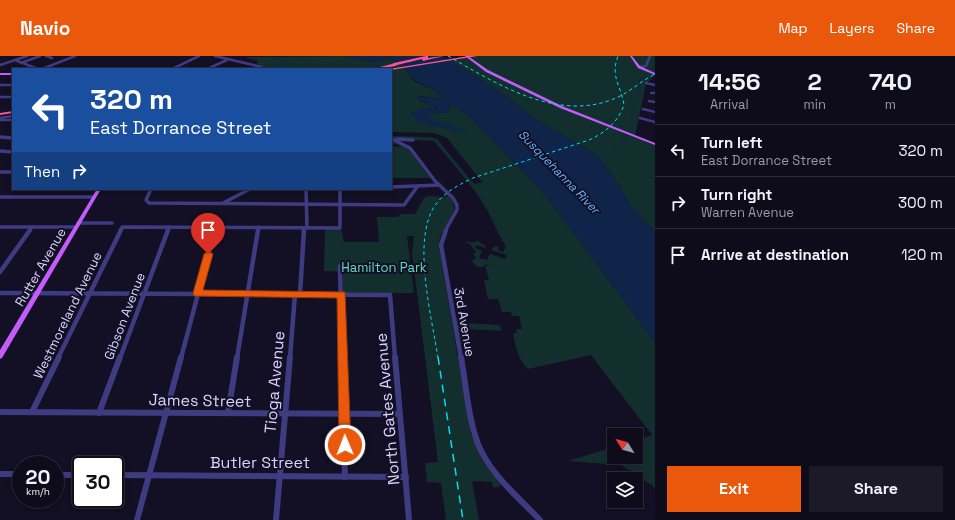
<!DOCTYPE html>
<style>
:root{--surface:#0e0b1b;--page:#1c1928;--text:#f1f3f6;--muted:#9b9ba3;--line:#2e2b3a;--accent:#ea580c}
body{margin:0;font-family:"Space Grotesk",sans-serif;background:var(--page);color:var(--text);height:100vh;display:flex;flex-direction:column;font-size:15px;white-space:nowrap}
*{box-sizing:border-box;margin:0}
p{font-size:13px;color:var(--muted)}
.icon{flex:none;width:22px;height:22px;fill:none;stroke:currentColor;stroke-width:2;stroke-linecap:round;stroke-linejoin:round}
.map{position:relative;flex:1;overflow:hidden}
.side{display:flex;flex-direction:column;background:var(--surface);width:300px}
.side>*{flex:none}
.guide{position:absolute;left:12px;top:12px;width:380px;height:122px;border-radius:0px;box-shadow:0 2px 6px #0003,0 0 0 1px var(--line);background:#1a4fa0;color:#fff;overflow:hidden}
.needle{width:26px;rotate:307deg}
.fabs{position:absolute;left:607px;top:372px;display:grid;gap:8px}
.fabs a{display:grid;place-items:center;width:36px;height:36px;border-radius:0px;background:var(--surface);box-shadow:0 2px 6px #0003,0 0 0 1px var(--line);font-size:20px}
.speed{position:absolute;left:12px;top:400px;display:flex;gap:8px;font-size:20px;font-weight:700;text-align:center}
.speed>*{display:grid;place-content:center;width:52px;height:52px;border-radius:50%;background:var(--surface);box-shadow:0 2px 6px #0003,0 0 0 1px var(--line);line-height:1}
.speed small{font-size:10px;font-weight:400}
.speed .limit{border:2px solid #111;border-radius:6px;background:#fff;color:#111}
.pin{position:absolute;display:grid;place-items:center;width:34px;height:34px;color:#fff;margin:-41px -17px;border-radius:50% 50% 50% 0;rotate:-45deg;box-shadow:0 0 4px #0007}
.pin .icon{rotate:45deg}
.me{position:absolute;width:44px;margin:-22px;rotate:359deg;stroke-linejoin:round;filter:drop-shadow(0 0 3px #0008)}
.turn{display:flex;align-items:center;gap:14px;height:84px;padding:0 12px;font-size:18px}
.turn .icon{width:52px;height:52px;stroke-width:2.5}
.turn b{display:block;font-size:28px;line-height:34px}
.then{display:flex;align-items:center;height:38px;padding:0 12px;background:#0003;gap:8px;font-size:15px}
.eta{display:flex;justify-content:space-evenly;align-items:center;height:68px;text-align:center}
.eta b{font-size:24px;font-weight:800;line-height:28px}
.action{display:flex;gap:8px;margin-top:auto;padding:8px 12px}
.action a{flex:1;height:46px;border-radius:0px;background:var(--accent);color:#fff;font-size:16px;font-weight:800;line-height:46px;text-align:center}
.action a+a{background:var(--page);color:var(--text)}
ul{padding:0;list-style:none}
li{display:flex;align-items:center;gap:12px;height:52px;padding:0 12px;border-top:1px solid var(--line)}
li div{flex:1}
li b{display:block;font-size:15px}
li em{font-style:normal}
header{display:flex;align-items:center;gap:24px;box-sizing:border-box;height:56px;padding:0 20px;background:var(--accent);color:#fff}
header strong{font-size:19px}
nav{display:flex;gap:22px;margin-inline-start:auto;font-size:14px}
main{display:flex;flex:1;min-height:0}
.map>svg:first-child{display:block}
.green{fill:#122e2d}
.water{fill:#0f2448}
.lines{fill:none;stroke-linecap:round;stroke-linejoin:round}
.stream{stroke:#0f2448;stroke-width:1}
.minor-far3{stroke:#3f3b81;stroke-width:2.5}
.minor-far2{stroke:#3f3b81;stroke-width:3.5}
.minor-far1{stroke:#3f3b81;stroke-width:4.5}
.minor{stroke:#3f3b81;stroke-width:6}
.major{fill:#c25dfb;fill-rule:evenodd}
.highway{fill:#fa52a0;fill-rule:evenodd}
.rail-far1{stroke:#07daf6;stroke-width:1;stroke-dasharray:3.5 3;stroke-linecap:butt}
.rail{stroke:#07daf6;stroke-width:1.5;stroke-dasharray:8 6;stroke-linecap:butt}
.route{fill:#ea580c;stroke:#983908}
.labels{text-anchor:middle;stroke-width:4;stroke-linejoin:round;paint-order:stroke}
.far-water-label{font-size:12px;font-style:italic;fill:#64b3fb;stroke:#130f24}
.street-label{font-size:13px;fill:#d9d3fe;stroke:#130f24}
.park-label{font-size:13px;fill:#61dcbf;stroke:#130f24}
.near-street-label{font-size:16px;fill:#d9d3fe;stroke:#130f24}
</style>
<header>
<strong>Navio</strong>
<nav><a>Map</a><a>Layers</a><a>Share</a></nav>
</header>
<main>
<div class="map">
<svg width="655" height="464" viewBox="0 0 655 464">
<rect width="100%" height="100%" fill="#130f24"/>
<!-- green -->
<g class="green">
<path d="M 343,0 L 376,7 L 389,3 L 402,8 C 408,14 408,21 416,26 C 424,30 437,33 441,41 L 440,43 L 420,40 L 418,43 L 438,53 L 426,52 L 411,57 L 415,60 L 465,75 L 426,62 L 427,59 L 448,56 L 450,48 L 469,60 L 543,136 L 655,286 L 655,433 L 652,429 L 638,421 L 639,419 L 620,409 L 568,405 L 614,391 L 614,401 L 636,401 L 636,384 L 652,379 L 591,299 L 528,313 C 519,306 515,289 513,278 L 517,276 L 516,273 L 522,273 L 519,260 L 512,260 L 511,256 L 502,256 L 498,243 L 488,243 L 484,224 L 489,224 L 485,210 L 495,209 L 485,209 L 482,211 L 478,211 L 471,205 L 476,202 L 473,198 L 476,196 L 469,187 L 465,187 L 469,185 L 471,187 L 478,185 L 486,190 L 485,192 L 477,189 L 475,192 L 482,195 L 479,202 L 487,204 L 490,198 L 505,203 L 507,199 L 491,194 L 495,190 L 499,191 L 498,194 L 503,196 L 506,190 C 498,179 494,166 487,154 C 473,129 452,107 434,85 L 391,83 L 391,80 L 429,81 L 437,83 L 474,128 L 482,126 L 447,82 L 434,77 L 391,76 L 391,13 L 270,13 L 257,8 L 258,5 L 244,1 Z"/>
<path d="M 480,0 L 655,0 L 655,19 L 646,28 L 635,80 L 655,88 L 655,175 L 631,151 L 619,129 L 597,99 L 535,63 L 514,46 L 469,16 L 449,5 Z"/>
<path d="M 391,85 L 407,91 L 430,122 L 391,122 L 391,91 L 403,90 L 391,87 Z"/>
<path d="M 448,139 C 467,158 438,167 439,191 L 471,378 L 483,405 L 501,429 L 499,431 L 493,431 L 492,426 L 472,425 L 479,464 L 446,464 L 441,427 L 427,426 L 425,407 L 438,406 L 412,197 L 414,180 L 407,180 L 414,237 L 343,237 L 343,216 L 324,215 L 325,173 L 341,173 L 344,186 L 379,186 L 377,161 L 398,161 L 400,158 L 415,158 L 424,142 L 428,140 L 445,141 Z"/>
<path d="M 464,261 L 466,267 L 499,269 L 502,275 L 465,273 L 468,289 L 461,288 L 456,262 Z"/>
</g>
<!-- water -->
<path class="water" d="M 343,0 L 441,0 L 463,12 L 514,46 L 535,63 L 597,99 L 619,129 L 631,151 L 655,175 L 655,286 L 543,136 L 469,60 L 450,48 L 450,54 L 448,56 L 428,59 L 426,61 L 456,71 L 468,78 L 415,66 L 415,60 L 411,57 L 426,52 L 438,53 L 418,43 L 416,40 L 439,43 L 441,41 C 436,32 424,30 416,25 C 408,21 408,14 402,8 L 389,3 L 376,7 Z"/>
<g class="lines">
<!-- stream -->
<g class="stream">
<path d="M 268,0 L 292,8"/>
<path d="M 597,102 L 614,96 L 625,84 L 641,33 L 639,25 L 653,14 L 655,8"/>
</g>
<!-- minor-far3 -->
<g class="minor-far3">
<path d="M 46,0 L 52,2"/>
<path d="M 215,0 L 262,11 L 262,13"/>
<path d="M 15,4 L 38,13"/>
<path d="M 21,7 L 40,0"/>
<path d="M 0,9 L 27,0"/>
<path d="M 639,11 L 646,10 L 650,0"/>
<path d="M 42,13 L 75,0"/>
<path d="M 172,13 L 199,0"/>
<path d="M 207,13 L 227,4"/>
<path d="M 646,27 L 655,29"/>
<path d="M 0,29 L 13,29"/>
<path d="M 651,37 L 655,37"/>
<path d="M 0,41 L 13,41"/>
<path d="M 649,45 L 655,46"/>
<path d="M 643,53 L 655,56"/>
<path d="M 0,62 L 13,60"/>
<path d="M 640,62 L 655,66"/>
<path d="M 0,64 L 13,64"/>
</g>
<!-- minor-far2 -->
<g class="minor-far2">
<path d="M 0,81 L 13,82"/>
<path d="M 392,83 L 410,92 L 435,125 L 453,142 L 457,149 L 457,154 L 445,175"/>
<path d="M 397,83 L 413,84"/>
<path d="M 0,95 L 13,96"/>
<path d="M 0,116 L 13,116"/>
<path d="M 391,131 L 439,129"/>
<path d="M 151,133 L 146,144 L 149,147 L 404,149 L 417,131"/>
<path d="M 306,133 L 307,172"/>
<path d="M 0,141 L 94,141"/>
<path d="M 223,147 L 250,133"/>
<path d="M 78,167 L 112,167"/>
<path d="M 0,171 L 76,171"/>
<path d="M 29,175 L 32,171"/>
<path d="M 120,175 L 122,171 L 340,172 L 340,133"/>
<path d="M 167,175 L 169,171"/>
<path d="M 215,175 L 216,171"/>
<path d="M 258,175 L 259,171"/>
<path d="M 304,175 L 304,172"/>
</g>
<!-- minor-far1 -->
<g class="minor-far1">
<path d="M 446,174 L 441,189 L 461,302"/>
<path d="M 340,210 L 342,302"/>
<path d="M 0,216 L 30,174"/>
<path d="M 0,237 L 390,239 L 395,302"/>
<path d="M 300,238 L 304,174"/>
<path d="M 58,302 L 121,174"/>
<path d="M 120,302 L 168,174"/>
<path d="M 181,302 L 215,174"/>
<path d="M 237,302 L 258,174"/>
<path d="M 290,302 L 295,238"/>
</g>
<!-- minor -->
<g class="minor">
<path d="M 342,301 L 345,421"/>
<path d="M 395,301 L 409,464"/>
<path d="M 461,301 C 466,329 468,361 478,388 C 490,418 518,441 540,464"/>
<path d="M 0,356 L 399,358"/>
<path d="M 32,356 L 59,301"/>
<path d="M 99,357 L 120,301"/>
<path d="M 228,357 L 237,301"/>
<path d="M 0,418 L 21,418"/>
<path d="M 55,419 L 81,419"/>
<path d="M 115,419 L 406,421"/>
<path d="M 137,464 L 181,301"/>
<path d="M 276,464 L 290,301"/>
</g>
<!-- major -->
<g class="major">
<path d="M 465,0 L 468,0 L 488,14 L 562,50 L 655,87 L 655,89 L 560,52 L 486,16 Z"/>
<path d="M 630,0 L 632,0 L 640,10 L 655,17 L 655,19 L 638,12 Z"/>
<rect x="0" y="17" width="13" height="2"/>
<path d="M 97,133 L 101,133 L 2,302 L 0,303 L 0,294 Z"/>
</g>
<!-- highway -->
<g class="highway">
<path d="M 426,0 L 428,0 L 428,2 L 444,0 L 423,5 L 422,3 L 397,9 L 395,10 L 380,13 L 372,13 L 392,8 L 394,7 Z"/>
<path d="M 469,0 L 478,0 L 391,14 L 391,13 L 389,13 Z"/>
<path d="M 13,55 L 13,57 L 0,59 L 0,57 Z"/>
</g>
<!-- rail-far1 -->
<g class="rail-far1">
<path d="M 448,0 C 497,28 558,67 616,42 C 630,36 641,25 655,18"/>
<path d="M 438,302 C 432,262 412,186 434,151 C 443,137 458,129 473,122 L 589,84 C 605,77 618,66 624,49 C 621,29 610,21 618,0"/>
</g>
<!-- rail -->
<path class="rail" d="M 438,301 L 463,464"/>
</g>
<!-- route -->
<path class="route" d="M 208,195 L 213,198 L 203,234 L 345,236 L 351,389 L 349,393 L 345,395 L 341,393 L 339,389 L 337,242 L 194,240 L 193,237 L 204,198 Z"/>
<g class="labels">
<!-- far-water labels -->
<g class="far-water-label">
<text transform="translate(559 116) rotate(46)" y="4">Susquehanna River</text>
</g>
<!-- street labels -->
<g class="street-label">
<text transform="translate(40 211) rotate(-60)" y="5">Rutter Avenue</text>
<text transform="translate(67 259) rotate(-64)" y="5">Westmoreland Avenue</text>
<text transform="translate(124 260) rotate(-69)" y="5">Gibson Avenue</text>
<text transform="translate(465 266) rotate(80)" y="5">3rd Avenue</text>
</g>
<!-- park labels -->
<g class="park-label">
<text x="384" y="216">Hamilton Park</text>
</g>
<!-- near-street labels -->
<g class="near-street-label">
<text transform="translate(274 326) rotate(-85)" y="6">Tioga Avenue</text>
<text transform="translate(200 344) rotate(1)" y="6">James Street</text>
<text transform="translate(387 353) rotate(-95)" y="6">North Gates Avenue</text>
<text x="260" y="412">Butler Street</text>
</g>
</g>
</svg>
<div class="fabs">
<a><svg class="needle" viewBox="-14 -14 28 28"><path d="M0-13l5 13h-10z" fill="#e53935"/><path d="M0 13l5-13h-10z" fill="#9b9ba3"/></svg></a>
<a><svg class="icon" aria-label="layers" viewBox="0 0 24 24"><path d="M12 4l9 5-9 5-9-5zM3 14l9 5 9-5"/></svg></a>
</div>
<div class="speed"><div>20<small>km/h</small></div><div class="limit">30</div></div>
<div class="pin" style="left:208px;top:198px;background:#d93025"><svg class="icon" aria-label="arrive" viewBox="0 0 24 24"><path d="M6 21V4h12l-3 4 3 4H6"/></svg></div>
<svg class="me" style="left:345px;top:389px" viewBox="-20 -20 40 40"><circle r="17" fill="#ea580c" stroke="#fff" stroke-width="3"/><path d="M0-11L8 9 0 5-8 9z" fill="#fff"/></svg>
<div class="guide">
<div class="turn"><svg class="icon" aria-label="left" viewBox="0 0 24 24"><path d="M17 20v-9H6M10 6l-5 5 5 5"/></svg><div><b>320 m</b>East Dorrance Street</div></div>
<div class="then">Then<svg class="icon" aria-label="right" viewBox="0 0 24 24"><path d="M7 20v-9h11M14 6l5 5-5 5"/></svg></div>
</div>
</div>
<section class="side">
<div class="eta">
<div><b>14:56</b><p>Arrival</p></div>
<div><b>2</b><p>min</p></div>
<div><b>740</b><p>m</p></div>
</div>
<ul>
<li><svg class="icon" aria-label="left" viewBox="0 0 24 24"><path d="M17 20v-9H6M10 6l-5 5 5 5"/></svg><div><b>Turn left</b><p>East Dorrance Street</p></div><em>320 m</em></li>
<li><svg class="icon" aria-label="right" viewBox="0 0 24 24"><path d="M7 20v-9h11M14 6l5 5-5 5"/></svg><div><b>Turn right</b><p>Warren Avenue</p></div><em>300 m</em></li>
<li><svg class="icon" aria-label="arrive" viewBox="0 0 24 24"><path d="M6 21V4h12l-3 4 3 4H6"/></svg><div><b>Arrive at destination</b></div><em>120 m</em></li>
</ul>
<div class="action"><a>Exit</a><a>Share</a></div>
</section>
</main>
